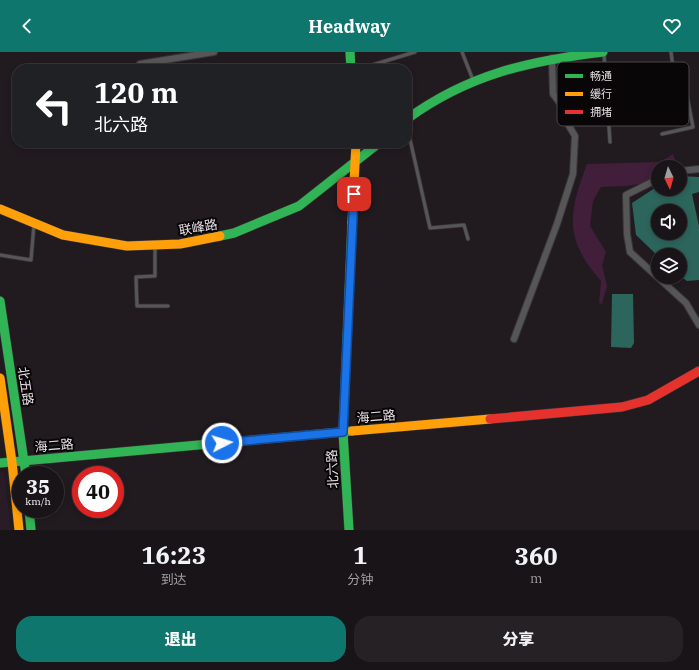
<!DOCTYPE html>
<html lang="zh">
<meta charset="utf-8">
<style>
:root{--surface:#191417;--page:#262124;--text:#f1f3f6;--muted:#9f9ea1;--line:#373336;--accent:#0f766e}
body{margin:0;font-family:"IBM Plex Serif","Noto Sans SC",serif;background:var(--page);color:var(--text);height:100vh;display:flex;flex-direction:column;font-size:15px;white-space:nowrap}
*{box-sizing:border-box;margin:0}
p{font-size:13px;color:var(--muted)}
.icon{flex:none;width:22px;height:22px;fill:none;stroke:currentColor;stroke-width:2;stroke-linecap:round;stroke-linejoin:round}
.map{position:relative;height:478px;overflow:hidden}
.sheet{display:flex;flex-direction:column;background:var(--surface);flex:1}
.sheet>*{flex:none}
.top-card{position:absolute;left:12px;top:12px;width:400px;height:84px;border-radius:16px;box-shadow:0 2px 6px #0003,0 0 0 1px var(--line);background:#202124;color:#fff;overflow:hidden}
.needle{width:26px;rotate:175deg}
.fabs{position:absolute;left:651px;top:108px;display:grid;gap:8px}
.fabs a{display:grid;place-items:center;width:36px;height:36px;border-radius:50%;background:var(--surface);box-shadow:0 2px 6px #0003,0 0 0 1px var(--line);font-size:20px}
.speed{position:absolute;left:12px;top:414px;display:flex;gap:8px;font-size:20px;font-weight:700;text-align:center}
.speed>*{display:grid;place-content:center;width:52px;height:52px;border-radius:50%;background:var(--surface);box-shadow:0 2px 6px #0003,0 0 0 1px var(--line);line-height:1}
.speed small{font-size:10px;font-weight:400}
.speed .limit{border:6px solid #d22;background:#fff;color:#111}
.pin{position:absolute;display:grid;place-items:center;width:34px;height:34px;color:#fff;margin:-17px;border-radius:8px;box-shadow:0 2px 6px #0006}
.me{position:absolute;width:44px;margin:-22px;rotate:85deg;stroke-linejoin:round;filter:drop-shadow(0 0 3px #0008)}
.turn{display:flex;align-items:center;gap:14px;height:84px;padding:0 16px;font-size:18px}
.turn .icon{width:52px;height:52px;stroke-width:2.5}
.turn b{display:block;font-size:28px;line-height:34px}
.eta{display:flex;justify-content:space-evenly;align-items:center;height:68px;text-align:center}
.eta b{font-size:24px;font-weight:800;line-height:28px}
.cta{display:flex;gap:8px;margin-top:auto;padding:8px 16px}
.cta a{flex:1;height:46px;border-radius:16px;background:var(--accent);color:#fff;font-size:16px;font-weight:800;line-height:46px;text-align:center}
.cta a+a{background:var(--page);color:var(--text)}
header{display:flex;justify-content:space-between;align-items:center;height:52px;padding:0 16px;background:var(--accent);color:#fff;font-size:18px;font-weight:800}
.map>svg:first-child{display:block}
.built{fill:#2a1c26}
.green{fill:#411e39}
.water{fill:#2c655c;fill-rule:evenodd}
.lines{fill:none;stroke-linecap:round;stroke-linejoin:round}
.lane-casing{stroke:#3c373a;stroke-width:4.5}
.street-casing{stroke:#3c373a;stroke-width:8}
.fast-casing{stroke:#3c373a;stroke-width:10}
.slow-casing{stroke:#3c373a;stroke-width:10}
.jam-casing{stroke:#3c373a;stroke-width:10}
.lane{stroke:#565657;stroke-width:3}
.street{stroke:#565657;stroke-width:6}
.fast{stroke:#30b455;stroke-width:9}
.slow{stroke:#ff9f0a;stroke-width:9}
.jam{stroke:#e5322d;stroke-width:9}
.route-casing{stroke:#114b97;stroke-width:10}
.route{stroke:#1a73e8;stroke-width:7}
.labels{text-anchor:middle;stroke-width:4;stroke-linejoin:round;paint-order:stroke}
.street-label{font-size:13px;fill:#e5dde2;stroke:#090608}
.key{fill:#090608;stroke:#4b4649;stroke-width:1}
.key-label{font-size:11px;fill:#e5dde2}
</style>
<header><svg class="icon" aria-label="back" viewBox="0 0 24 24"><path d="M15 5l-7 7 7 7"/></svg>Headway<svg class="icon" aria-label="heart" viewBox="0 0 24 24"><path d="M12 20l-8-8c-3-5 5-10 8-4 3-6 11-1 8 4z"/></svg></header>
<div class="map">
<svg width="699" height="478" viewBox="0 0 699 478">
<rect width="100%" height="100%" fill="#211b1f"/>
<!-- built -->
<path class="built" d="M 4,420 L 11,478 L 0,478 L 0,421 Z"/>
<!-- green -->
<path class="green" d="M 673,102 L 678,114 L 658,115 L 658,124 C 642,135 620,134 601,135 L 593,149 L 590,174 L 606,200 L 602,213 L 607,234 L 602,252 L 599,251 L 601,229 C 564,187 568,162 587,112 L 660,110 Z"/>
<!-- water -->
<g class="water">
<path d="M 680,124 L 699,125 L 699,140 L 692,142 L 699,174 L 699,228 L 687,229 L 680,224 L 680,203 L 658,204 L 636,183 L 632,151 L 658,134 L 658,137 L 680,137 ZM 658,159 L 680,159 L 680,181 L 658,181 Z"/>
<path d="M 612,242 L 633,242 L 634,291 L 631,296 L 611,295 Z"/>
</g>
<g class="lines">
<defs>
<g id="lane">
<path d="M 462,0 L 473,28"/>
<path d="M 604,2 L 610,90"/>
<path d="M 359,17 L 415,0"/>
<path d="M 407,74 L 430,176 L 464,173 L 468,187"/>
<path d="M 662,82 L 693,75 L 682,18 L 673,15 L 671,0"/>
<path d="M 155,195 L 155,224 L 136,225 L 137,254 L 168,254"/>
<path d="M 0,203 L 31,208 L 34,172"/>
</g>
<g id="street">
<path d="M 140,12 L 214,0"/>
<path d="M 680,119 L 699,117"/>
<path d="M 658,127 L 626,143 L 627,182 L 630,200 L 686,251 L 699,273"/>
<path d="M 514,287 L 557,172 L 573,122 L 575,84 L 569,74 L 560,51 L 553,42 L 552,6"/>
</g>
<g id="fast">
<path d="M 350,0 L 351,17"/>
<path d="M 407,67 C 469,22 529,9 603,0"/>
<path d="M 220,184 L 234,181 L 299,154 L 379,91"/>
<path d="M 0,249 L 26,423"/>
<path d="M 0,411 L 352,379"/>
<path d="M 29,457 L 31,478"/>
<path d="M 349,478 L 343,380 L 352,171"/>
</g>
<g id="slow">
<path d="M 0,157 L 63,183 L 127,194 L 180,192 L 220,184"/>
<path d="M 352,171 L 356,91"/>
<path d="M 0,326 L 12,410 L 19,478"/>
<path d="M 352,379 L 490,367"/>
</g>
<path id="jam" d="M 490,367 L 622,355 L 648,348 L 699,319"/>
</defs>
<!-- lane casing -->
<use href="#lane" class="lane-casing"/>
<!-- street casing -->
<use href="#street" class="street-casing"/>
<!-- fast casing -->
<use href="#fast" class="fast-casing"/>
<!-- slow casing -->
<use href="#slow" class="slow-casing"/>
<!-- jam casing -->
<use href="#jam" class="jam-casing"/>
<!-- lane -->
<use href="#lane" class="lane"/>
<!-- street -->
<use href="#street" class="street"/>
<!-- fast -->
<use href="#fast" class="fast"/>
<!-- slow -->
<use href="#slow" class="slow"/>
<!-- jam -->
<use href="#jam" class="jam"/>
</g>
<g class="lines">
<defs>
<path id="route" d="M 222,391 L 343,380 L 354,142"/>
</defs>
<!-- route casing -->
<use href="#route" class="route-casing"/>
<!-- route -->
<use href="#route" class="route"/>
</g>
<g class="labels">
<!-- street labels -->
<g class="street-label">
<text transform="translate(198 175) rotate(-10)" y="5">联峰路</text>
<text transform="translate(26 334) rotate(81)" y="5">北五路</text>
<text transform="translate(376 364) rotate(-5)" y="5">海二路</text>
<text transform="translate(54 393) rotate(-5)" y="5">海二路</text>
<text transform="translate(332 417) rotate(-93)" y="5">北六路</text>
</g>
</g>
<!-- legend -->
<rect x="557" y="10" width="132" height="64" rx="6" class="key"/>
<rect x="565" y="22" width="18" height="4" fill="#30b455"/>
<rect x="565" y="40" width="18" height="4" fill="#ff9f0a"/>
<rect x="565" y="58" width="18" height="4" fill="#e5322d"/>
<g class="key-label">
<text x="590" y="28">畅通</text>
<text x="590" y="46">缓行</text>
<text x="590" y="64">拥堵</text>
</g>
</svg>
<div class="fabs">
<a><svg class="needle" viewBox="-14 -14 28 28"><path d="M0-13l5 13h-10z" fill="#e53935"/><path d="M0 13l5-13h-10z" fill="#9f9ea1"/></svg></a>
<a><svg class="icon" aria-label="sound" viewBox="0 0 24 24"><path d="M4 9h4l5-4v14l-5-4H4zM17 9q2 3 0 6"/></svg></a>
<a><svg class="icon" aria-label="layers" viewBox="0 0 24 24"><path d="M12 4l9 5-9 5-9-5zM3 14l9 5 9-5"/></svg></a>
</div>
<div class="speed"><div>35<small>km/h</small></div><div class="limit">40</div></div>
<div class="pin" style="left:354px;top:142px;background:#d93025"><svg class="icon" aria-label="arrive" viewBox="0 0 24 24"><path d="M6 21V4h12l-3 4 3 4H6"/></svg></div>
<svg class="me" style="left:222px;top:391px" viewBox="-20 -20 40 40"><circle r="17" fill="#1a73e8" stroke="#fff" stroke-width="3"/><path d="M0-11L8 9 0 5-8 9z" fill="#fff"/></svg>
<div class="top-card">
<div class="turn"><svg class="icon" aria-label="left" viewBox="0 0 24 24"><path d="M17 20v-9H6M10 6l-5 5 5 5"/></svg><div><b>120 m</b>北六路</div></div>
</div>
</div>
<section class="sheet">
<div class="eta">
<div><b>16:23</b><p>到达</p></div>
<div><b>1</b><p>分钟</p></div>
<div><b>360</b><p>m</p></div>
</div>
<div class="cta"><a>退出</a><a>分享</a></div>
</section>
